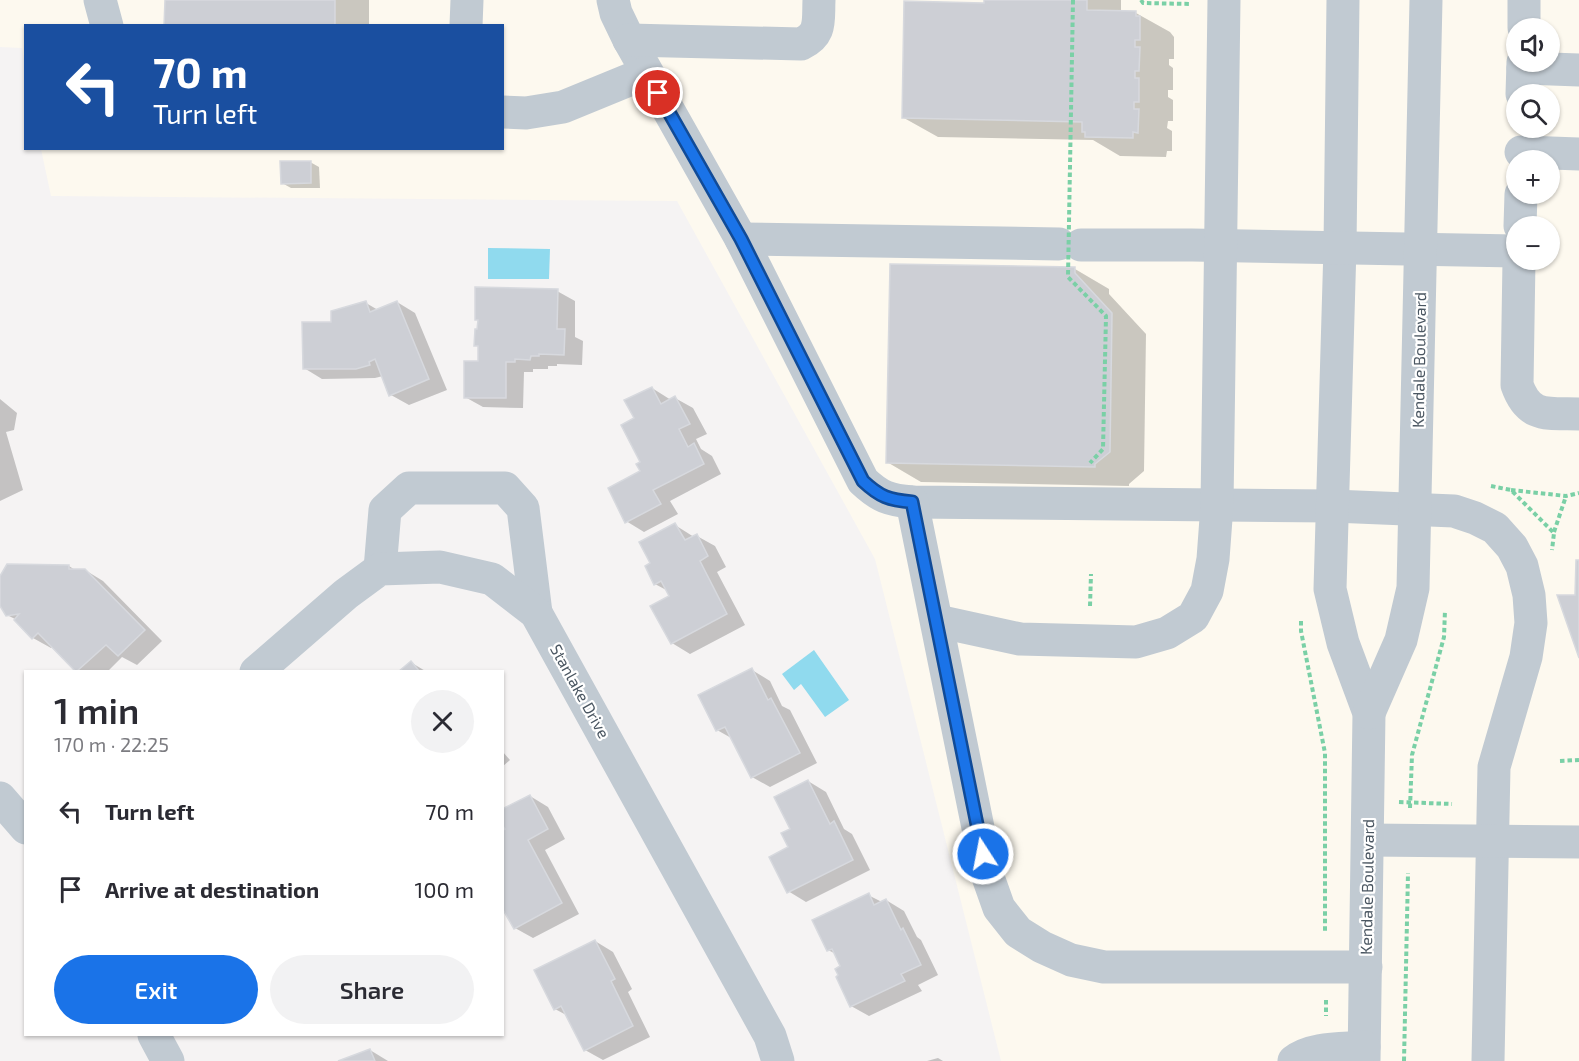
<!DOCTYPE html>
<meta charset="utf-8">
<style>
:root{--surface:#fff;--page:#f2f2f3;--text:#2b2b33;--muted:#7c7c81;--accent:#1a73e8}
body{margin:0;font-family:"Exo 2",sans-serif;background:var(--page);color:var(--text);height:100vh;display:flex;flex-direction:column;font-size:22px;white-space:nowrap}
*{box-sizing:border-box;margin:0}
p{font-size:20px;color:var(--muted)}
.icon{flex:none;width:33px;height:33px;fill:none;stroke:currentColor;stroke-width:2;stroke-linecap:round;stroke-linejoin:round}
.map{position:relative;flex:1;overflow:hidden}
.side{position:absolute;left:24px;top:670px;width:480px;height:366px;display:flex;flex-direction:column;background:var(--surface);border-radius:0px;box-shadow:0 2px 4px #0004}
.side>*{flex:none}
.banner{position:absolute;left:24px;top:24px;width:480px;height:126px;border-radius:0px;box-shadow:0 2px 4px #0004;background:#1a4fa0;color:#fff;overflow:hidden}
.buttons{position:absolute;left:1506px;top:18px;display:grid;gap:12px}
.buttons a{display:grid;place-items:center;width:54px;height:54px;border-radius:50%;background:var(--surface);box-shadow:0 2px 4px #0004;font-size:30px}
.pin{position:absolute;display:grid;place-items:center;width:51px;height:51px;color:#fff;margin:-26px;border:3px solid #fff;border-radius:50%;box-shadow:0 2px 6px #0007}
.me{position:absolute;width:66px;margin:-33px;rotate:349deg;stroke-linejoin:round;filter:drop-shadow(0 0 4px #0008)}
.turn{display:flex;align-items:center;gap:21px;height:126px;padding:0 30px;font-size:27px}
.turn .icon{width:78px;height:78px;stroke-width:2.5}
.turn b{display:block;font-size:42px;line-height:51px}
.round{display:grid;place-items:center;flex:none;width:63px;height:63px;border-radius:32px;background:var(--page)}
.head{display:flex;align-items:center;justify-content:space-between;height:102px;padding:0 30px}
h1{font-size:36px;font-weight:600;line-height:45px}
.button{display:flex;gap:12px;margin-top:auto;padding:12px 30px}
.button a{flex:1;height:69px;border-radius:36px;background:var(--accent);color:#fff;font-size:24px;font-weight:600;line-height:69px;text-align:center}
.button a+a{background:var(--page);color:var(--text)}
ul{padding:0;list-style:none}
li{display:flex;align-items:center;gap:18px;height:78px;padding:0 30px}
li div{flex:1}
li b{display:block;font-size:22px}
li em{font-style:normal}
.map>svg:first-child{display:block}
.commercial{fill:#fdf9ef;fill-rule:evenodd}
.water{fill:#90daee}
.shadow{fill:#0003}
.building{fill:#cdcfd5;stroke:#d7d9de;stroke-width:1.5}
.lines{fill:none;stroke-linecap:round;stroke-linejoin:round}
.path{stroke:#7ad0a6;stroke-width:4;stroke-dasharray:4.5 3;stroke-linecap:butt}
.minor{stroke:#c1cad2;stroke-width:33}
.path-bridge{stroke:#7ad0a6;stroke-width:4;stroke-dasharray:4.5 3;stroke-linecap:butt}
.route-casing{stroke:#114b97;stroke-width:15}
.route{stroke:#1a73e8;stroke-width:10}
.labels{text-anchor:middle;stroke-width:4.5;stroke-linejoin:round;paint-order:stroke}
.street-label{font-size:16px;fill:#4a5661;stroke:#fff}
</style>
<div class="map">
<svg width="1579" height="1061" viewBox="0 0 1579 1061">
<rect width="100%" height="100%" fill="#f5f3f3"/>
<!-- commercial -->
<path class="commercial" d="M 0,0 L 1579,0 L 1579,1061 L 1001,1061 L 875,559 L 677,201 L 51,196 L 41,149 L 502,148 L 502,26 L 26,26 L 25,66 L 22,48 L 0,47 ZM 1516,28 L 1550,28 L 1550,62 L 1516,62 ZM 1516,94 L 1550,94 L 1550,128 L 1516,128 ZM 1516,160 L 1550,160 L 1550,194 L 1516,194 ZM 1516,226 L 1550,226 L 1550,260 L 1516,260 Z"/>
<!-- water -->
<g class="water">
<path d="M 488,248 L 550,249 L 549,279 L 488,279 Z"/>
<path d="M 814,650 L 849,700 L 825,717 L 801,684 L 794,690 L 782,674 Z"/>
</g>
<!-- shadow -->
<g class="shadow">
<rect x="166" y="0" width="203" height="26"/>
<path d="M 986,0 L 1121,0 L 1121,12 L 1136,13 L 1170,32 L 1174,37 L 1174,59 L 1169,59 L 1169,65 L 1173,68 L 1173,90 L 1168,90 L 1168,97 L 1173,100 L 1173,121 L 1168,121 L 1167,128 L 1172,131 L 1172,151 L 1167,151 L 1166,157 L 1120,156 L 1093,140 L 938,137 L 904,118 L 986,4 Z"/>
<path d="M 310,162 L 319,167 L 320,188 L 291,188 L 282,183 Z"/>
<path d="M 1075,269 L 1109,289 L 1109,294 L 1146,334 L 1144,471 L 1129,484 L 1129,486 L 921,482 L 887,462 Z"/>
<path d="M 557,291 L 575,301 L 575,337 L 583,341 L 582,365 L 557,364 L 557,366 L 548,366 L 548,369 L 533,369 L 533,372 L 524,372 L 523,408 L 483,407 L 465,397 L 479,363 L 479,347 L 476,345 L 479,321 L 476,319 Z"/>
<path d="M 397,302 L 415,313 L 447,390 L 409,405 L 391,395 L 383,376 L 375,378 L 322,379 L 304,368 L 366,303 L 378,310 Z"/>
<path d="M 652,388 L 671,400 L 675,398 L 693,408 L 707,434 L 696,439 L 701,449 L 712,456 L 721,474 L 670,501 L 678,514 L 644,532 L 626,521 L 642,472 L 636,419 Z"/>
<path d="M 0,399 L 17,413 L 14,430 L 6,432 L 23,490 L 0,501 Z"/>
<path d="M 675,525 L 694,537 L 697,536 L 715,546 L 726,567 L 717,572 L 745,625 L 690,654 L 672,643 L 671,596 L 668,591 L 655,584 L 652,564 Z"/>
<path d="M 69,566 L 75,570 L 85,570 L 103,581 L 162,641 L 137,665 L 122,657 L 107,672 L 78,672 L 53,646 L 51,648 L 33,638 L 15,619 L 7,615 L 0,603 L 0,579 Z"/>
<path d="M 412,663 L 427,672 L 401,672 Z"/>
<path d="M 752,670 L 770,681 L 782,706 L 790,710 L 817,763 L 770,787 L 752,777 L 733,739 L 717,730 Z"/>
<path d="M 502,751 L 510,760 L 502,767 Z"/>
<path d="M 808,781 L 826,792 L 844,829 L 852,834 L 870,870 L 806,902 L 788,891 L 792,829 Z"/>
<path d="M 530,796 L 548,807 L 565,839 L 545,850 L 579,914 L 533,938 L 515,928 L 507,830 Z"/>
<path d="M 868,895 L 882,902 L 886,900 L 904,911 L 917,937 L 921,940 L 938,975 L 918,985 L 922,991 L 869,1016 L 851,1006 L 842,967 L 836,954 L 828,950 Z"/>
<path d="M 595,941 L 613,952 L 632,989 L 628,992 L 650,1037 L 603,1060 L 585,1050 L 568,1016 L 555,1009 Z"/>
<path d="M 370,1050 L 388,1061 L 343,1061 Z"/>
<path d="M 938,1058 L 943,1061 L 927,1061 Z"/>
</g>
<!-- building -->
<g class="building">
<path d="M 165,0 L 335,0 L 335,26 L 164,26 Z"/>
<path d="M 984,0 L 1087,0 L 1087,10 L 1136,11 L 1136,16 L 1140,16 L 1140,40 L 1135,40 L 1135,47 L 1140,47 L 1139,71 L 1135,71 L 1135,78 L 1139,78 L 1139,102 L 1134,102 L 1134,109 L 1139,109 L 1138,133 L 1133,132 L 1133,138 L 1085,137 L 1085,132 L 1082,132 L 1082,122 L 902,118 L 904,1 L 984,3 Z"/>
<path d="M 280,161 L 311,161 L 311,183 L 281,184 Z"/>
<path d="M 890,264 L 1075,267 L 1075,273 L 1112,313 L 1110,452 L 1095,464 L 1095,467 L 886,463 Z"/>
<path d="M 475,287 L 558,289 L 557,329 L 565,329 L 564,355 L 539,354 L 539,356 L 531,356 L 530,360 L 515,359 L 515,362 L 506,362 L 506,398 L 464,398 L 464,361 L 478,361 L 478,346 L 474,346 L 475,329 L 477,329 L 478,320 L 475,320 Z"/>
<path d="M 366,301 L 370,312 L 397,301 L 429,379 L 389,396 L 375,359 L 369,362 L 370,365 L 356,369 L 303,369 L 302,322 L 331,322 L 331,311 Z"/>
<path d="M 652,387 L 661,404 L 675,396 L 690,424 L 679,429 L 688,447 L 694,443 L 704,464 L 653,490 L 661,504 L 625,523 L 608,488 L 640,471 L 636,464 L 640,462 L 621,425 L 634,418 L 624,400 Z"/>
<path d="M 675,523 L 685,540 L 697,534 L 708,556 L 700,561 L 727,614 L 671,644 L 650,606 L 669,596 L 661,581 L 654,585 L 645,566 L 650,563 L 639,542 Z"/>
<path d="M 1576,560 L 1579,560 L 1579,658 L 1557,595 L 1575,595 Z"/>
<path d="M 7,564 L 69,565 L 69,569 L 85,569 L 145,630 L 118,656 L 106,645 L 76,672 L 38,633 L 32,639 L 14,620 L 19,614 L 6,616 L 0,606 L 0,576 Z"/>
<path d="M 411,661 L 420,672 L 398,672 Z"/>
<path d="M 752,668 L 768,700 L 771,698 L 800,753 L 751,778 L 725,727 L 716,731 L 698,695 Z"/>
<path d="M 808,780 L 830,824 L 834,821 L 853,860 L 787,893 L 769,857 L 788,847 L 781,833 L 790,829 L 774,797 Z"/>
<path d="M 530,795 L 548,829 L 528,840 L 562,903 L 514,929 L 502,908 L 502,831 L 505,829 L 502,825 L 502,809 Z"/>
<path d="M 869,893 L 874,905 L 886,899 L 901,930 L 903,928 L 921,965 L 901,974 L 905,981 L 850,1007 L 836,977 L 838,975 L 835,969 L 840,966 L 832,949 L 827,951 L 812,920 Z"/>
<path d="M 595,940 L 615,979 L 611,981 L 633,1026 L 584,1051 L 561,1006 L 554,1010 L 534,970 Z"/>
<path d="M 370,1049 L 375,1061 L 338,1061 Z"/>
</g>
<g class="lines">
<!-- path -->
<g class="path">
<path d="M 1141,0 L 1143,3 L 1191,4"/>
<path d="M 1491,486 L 1511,490 L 1554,533 L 1552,550"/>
<path d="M 1511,490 L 1566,496 L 1579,493"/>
<path d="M 1554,532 L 1566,496"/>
<path d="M 1090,606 L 1091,574"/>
<path d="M 1301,621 L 1301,631 L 1325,753 L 1325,932"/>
<path d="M 1560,761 L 1579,760"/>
<path d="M 1399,802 L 1452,804"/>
<path d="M 1410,808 L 1412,755 L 1444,637 L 1445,610"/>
<path d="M 1326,1000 L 1326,1016"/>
<path d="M 1404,1061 L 1408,873"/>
</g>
<!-- minor -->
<g class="minor">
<path d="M 100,0 L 107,26"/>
<path d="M 613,0 L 616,13 L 629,40 L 741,239 L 863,481 C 880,497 889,500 912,502 L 1333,506 L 1454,511 L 1475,518 L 1495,528 L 1512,547 L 1522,566 L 1529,595 L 1531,623 L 1526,657 L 1494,767 L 1488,1061"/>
<path d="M 1343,0 L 1340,247 L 1330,589 L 1343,643 L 1369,713 L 1364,1061"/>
<path d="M 466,26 L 467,0"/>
<path d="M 1524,28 L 1524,0"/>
<path d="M 629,40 L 801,44 C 822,34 818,21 819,0"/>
<path d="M 1523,68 L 1579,70"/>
<path d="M 1522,94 L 1523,62"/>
<path d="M 502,112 L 526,113 L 563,107 L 646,73"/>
<path d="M 1521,152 L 1579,154"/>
<path d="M 1520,226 L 1521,194"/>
<path d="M 741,239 L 1059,244"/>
<path d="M 1081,245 L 1192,245 L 1516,251"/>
<path d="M 1519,260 L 1517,385 C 1529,419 1548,413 1579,414"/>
<path d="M 912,502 L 988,877 L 999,908 L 1018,932 L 1042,947 L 1071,960 L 1104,967 L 1366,967"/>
<path d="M 380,569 L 385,510 L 409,488 L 505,488 L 523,508 L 536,613"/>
<path d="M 937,621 L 1020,639 L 1136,642 L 1167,633 L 1193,617 L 1207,591 L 1213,559 L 1217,505 L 1224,0"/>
<path d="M 256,672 L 346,594 L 380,569 L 440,567 L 492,579 L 536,613 L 770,1036 L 778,1061"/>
<path d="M 1369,713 L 1401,640 L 1413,588 L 1426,0"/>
<path d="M 0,798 L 26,828"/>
<path d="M 1368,840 L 1579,842"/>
<path d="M 154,1035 L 168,1061"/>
<path d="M 1294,1061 C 1312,1047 1342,1049 1364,1047"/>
</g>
<!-- path-bridge -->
<path class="path-bridge" d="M 1073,0 L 1068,277 L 1106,316 L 1103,449 L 1090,463"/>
</g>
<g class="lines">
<defs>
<path id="route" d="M 658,93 L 741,239 L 863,481 C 880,497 889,500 912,502 L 983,854"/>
</defs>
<!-- route casing -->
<use href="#route" class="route-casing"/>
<!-- route -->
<use href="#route" class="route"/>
</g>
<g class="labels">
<!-- street labels -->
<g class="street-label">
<text transform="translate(1419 360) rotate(-89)" y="6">Kendale Boulevard</text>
<text transform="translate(580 691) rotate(61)" y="6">Stanlake Drive</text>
<text transform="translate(1367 887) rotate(-89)" y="6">Kendale Boulevard</text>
</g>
</g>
</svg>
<div class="buttons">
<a><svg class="icon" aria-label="sound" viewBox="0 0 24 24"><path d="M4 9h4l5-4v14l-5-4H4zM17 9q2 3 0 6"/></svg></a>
<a><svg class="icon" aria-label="search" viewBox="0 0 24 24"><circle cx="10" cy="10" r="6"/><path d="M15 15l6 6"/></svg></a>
<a>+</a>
<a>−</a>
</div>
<div class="pin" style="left:658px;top:93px;background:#d93025"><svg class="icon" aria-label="arrive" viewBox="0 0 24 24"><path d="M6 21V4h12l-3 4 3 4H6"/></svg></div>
<svg class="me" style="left:983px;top:854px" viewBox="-20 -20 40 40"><circle r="17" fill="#1a73e8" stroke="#fff" stroke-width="3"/><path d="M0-11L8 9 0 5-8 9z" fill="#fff"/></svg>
<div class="banner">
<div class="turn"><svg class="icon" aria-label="left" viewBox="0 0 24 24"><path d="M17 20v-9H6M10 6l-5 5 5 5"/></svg><div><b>70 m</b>Turn left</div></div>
</div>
<section class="side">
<div class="head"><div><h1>1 min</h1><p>170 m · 22:25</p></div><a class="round"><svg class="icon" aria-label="close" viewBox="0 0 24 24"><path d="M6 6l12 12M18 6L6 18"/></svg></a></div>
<ul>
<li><svg class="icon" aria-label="left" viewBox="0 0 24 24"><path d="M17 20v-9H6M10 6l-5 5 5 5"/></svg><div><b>Turn left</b></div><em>70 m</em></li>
<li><svg class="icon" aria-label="arrive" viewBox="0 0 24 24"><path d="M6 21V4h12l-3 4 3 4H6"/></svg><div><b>Arrive at destination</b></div><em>100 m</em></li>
</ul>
<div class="button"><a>Exit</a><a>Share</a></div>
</section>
</div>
